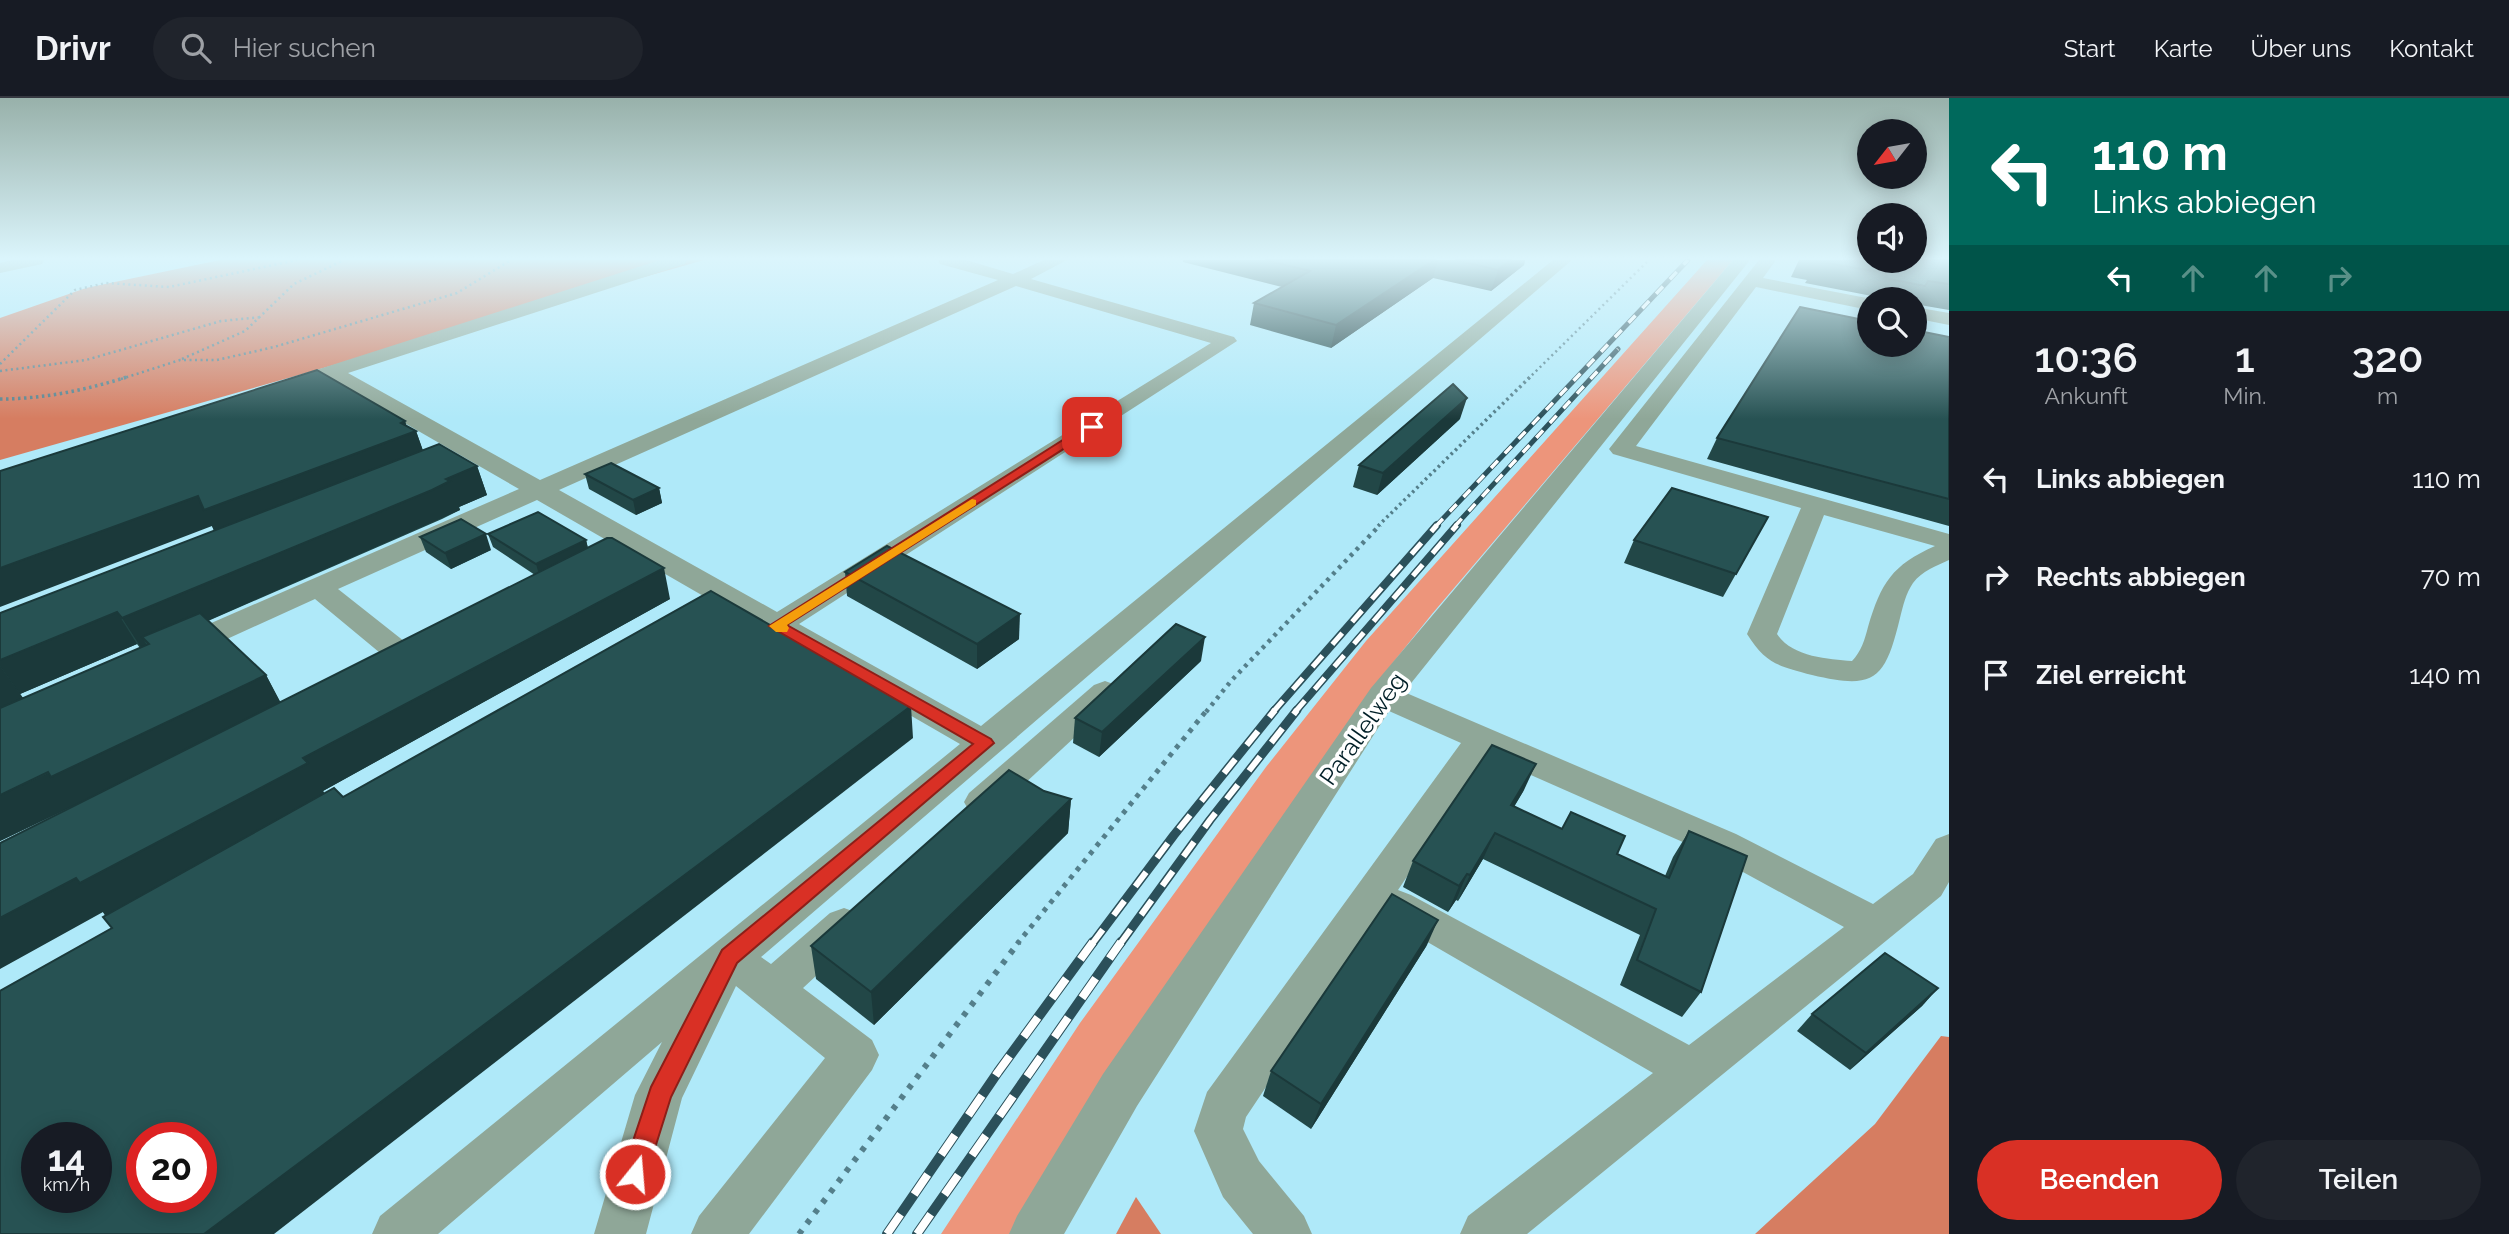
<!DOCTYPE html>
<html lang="de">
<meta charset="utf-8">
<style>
:root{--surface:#171b24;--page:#20242c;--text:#f1f3f6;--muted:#9ea1a6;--line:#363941;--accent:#d93025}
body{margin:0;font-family:Raleway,sans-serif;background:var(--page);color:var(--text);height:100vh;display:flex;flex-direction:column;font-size:26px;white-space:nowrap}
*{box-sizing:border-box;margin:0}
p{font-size:23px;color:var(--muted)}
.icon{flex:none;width:38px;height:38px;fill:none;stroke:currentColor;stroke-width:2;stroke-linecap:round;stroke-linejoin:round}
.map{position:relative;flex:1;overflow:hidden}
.side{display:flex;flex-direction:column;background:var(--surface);width:560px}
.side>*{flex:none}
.top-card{background:#00695c;color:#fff;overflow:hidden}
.needle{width:46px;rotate:239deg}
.buttons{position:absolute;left:1857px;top:21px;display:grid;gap:14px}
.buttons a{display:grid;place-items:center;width:70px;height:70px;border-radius:50%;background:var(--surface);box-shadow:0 4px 18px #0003;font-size:35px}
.speed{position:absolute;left:21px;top:1024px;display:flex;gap:14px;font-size:35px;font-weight:700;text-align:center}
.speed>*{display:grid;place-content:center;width:91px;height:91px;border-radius:50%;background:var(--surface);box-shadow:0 4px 18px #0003;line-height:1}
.speed small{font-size:18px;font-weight:400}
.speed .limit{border:10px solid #d22;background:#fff;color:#111}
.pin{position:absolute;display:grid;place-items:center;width:60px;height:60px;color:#fff;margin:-30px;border-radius:14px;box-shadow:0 4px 10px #0006}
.me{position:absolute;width:77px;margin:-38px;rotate:17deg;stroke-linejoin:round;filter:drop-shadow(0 0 5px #0008)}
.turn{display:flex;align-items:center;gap:24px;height:147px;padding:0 28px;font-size:32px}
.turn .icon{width:91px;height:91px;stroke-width:2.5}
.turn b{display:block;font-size:49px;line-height:60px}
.lanes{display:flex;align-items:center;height:66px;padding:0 28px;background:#0003;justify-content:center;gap:35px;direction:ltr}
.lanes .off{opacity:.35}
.eta{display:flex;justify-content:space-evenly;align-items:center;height:119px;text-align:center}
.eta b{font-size:42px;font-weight:600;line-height:49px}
.button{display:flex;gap:14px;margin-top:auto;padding:14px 28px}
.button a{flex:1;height:80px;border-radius:42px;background:var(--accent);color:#fff;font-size:28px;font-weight:600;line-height:80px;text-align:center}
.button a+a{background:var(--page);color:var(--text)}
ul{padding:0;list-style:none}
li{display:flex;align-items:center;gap:21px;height:98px;padding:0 28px}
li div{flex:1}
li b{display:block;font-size:26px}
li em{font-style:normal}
header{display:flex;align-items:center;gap:42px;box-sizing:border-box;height:98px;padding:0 35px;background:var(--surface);border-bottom:2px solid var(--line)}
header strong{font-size:33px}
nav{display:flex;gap:38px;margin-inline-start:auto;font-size:24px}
.search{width:490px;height:63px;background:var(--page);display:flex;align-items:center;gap:18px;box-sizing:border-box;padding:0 24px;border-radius:38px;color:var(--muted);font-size:26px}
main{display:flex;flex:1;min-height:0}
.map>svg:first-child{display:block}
.green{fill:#ed957b}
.forest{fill:#d67d61}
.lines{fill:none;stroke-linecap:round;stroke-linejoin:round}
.path-far4{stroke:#547f8b;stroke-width:2.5;stroke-dasharray:2 3.5;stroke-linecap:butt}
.path-far3{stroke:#547f8b;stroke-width:3.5;stroke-dasharray:2.5 3.5;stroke-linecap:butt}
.path-far2{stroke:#547f8b;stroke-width:4.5;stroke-dasharray:3.5 5;stroke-linecap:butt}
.path-far1{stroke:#547f8b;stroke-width:5;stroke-dasharray:4.5 6;stroke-linecap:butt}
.path{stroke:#547f8b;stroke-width:6;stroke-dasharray:5 8;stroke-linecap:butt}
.minor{fill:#8fa798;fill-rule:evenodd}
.rail-far3-casing{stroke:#2b505a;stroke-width:5}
.rail-far2-casing{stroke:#2b505a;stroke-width:8}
.rail-far1-casing{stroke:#2b505a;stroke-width:9}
.rail-casing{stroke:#2b505a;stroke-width:10}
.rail-far3{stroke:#fff;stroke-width:3.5;stroke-dasharray:10;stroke-linecap:butt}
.rail-far2{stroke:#fff;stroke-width:5;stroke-dasharray:15;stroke-linecap:butt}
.rail-far1{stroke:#fff;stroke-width:6;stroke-dasharray:18;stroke-linecap:butt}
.rail{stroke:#fff;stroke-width:8;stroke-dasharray:24;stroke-linecap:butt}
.wall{fill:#224747}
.shaded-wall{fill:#1b393a}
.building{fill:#275253;stroke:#1b393a;stroke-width:2;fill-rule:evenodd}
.route{fill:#d93025;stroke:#8d1f18;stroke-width:2}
.slow{fill:#f59e0b}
.labels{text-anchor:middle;stroke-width:7;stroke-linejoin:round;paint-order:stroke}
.street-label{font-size:24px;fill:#011f27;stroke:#fff}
</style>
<header>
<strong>Drivr</strong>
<div class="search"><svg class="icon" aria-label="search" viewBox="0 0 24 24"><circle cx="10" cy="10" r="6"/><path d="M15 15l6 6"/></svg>Hier suchen</div>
<nav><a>Start</a><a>Karte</a><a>Über uns</a><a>Kontakt</a></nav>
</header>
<main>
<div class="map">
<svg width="1949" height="1136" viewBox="0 0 1949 1136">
<rect width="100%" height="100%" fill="#afe9f9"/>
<!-- green -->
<path class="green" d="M 1707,162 L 1733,162 L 1432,516 L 1371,592 L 1012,1136 L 941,1136 L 1080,925 L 1266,669 L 1366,543 Z"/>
<!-- forest -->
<g class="forest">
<path d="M 220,162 L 704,162 L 0,362 L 0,220 L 86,190 Z"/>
<path d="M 1941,938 L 1949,939 L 1949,1136 L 1755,1136 L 1875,1026 Z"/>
<path d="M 1136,1099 L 1161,1136 L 1116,1136 Z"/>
</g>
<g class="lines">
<!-- path-far4 -->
<g class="path-far4">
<path d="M 182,261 L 245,233 L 294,186 L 344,162"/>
<path d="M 0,266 L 75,192 L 106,185 L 169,189 L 297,162"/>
<path d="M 0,273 L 86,262 L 221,223 L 262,219"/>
<path d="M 121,281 L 180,262 L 217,262 L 274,249 L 457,195 L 511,162"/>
<path d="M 1528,281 L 1649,162"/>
</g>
<!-- path-far3 -->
<g class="path-far3">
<path d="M 0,301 C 43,301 86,292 127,279"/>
<path d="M 1378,428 L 1530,279"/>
</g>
<!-- path-far2 -->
<path class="path-far2" d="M 1206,614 L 1231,583 L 1380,427"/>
<!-- path-far1 -->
<path class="path-far1" d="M 1017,846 L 1207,612"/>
<!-- path -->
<path class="path" d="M 799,1136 L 1019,844"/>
<!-- minor -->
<g class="minor">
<path d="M 11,162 L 44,162 L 42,166 L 0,175 L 0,165 Z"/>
<path d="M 660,162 L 687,162 L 685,166 L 348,275 L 540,382 L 998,182 L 940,166 L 938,162 L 966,162 L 1013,176 L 1044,162 L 1067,162 L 1031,181 L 1234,239 L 1237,243 L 799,526 L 981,628 L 1553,162 L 1572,162 L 761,859 L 771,866 L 830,815 L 844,810 L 858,815 L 864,827 L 858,839 L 803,890 L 872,942 L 879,957 L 872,972 L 749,1136 L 691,1136 L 699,1118 L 825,960 L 736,888 L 682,1000 L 646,1136 L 594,1136 L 635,997 L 662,944 L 438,1136 L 372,1136 L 380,1118 L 960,646 L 537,402 L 338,491 L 419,555 L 424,562 L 419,569 L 408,572 L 397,569 L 315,501 L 192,557 L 181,560 L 170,557 L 166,550 L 170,543 L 519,391 L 328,281 L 317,284 L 310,282 L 307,278 L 310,274 ZM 1016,188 L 1211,245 L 777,514 L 559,392 Z"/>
<path d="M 1733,162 L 1750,162 L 1404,594 L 1736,736 L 1873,806 L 1913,776 L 1936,741 L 1949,736 L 1949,784 L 1941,798 L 1527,1136 L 1460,1136 L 1468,1118 L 1653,975 L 1381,817 L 1246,1019 L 1243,1031 L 1259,1063 L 1304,1118 L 1312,1136 L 1253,1136 L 1223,1099 L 1194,1033 L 1207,994 L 1461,645 L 1389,613 L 1137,1008 L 1064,1136 L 1009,1136 L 1017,1118 L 1103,976 L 1371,590 ZM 1488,658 L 1710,756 L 1844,829 L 1689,947 L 1411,797 L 1398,792 Z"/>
<path d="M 1759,162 L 1776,162 L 1763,180 L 1872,201 L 1869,201 L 1869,212 L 1756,189 L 1636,348 L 1949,436 L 1949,462 C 1936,468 1922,473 1913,485 C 1906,495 1903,508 1900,520 C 1885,582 1875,592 1812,577 C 1778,568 1766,566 1747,536 L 1801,410 L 1613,356 L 1609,351 ZM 1824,417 L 1935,448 C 1892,467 1881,485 1868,529 C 1865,541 1861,554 1852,563 C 1828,561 1792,559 1777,536 Z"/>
<path d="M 1914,209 L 1949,215 L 1949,227 L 1914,220 Z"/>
<path d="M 1105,583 L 1116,587 L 1121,594 L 1116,601 L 995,713 L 982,717 L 969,713 L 964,704 L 969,695 L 1094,587 Z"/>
</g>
<defs>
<g id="rail-far3">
<path d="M 1436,428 L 1688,162"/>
<path d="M 1455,428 L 1618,251"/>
</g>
<g id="rail-far2">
<path d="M 1273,614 L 1437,427"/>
<path d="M 1295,614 L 1457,427"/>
</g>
<g id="rail-far1">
<path d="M 1092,846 L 1174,737 L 1275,612"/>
<path d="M 1120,846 L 1210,722 L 1297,612"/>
</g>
<g id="rail">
<path d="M 887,1136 L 998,974 L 1093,844"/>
<path d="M 917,1136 L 1121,844"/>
</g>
</defs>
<!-- rail-far3 casing -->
<use href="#rail-far3" class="rail-far3-casing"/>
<!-- rail-far2 casing -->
<use href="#rail-far2" class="rail-far2-casing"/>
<!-- rail-far1 casing -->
<use href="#rail-far1" class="rail-far1-casing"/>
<!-- rail casing -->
<use href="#rail" class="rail-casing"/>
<!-- rail-far3 -->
<use href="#rail-far3" class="rail-far3"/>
<!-- rail-far2 -->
<use href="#rail-far2" class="rail-far2"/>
<!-- rail-far1 -->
<use href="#rail-far1" class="rail-far1"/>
<!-- rail -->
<use href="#rail" class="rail"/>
</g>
<!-- wall -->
<g class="wall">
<path d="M 1183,162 L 1525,162 L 1524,167 L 1491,193 L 1433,180 L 1331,250 L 1250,227 L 1254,205 L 1282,189 L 1183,164 Z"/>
<path d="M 1799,162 L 1949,162 L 1949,212 L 1914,206 L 1914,201 L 1873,201 L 1872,198 L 1805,185 L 1807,182 L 1791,179 Z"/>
<path d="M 1949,239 L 1949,428 L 1707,361 L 1717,340 Z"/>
<path d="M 1460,321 L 1377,397 L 1353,389 L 1359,367 Z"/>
<path d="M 405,323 L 406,328 L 416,333 L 423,353 L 477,368 L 487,397 L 459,409 L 460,412 L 442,421 L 208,523 L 266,577 L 280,604 L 535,477 L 493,449 L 488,436 L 586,442 L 588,450 L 670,501 L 323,693 L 325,696 L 343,699 L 913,640 L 112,830 L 103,814 L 73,708 L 0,743 L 0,610 L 140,550 L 137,546 L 20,596 L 23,600 L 0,610 L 0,515 L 214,433 L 212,428 Z"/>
<path d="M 585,376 L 659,390 L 662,405 L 636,417 L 589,391 Z"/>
<path d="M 1768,419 L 1723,499 L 1624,465 L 1634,442 Z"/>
<path d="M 420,439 L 491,452 L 451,471 L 426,454 Z"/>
<path d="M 845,474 L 1019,541 L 977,571 L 847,498 Z"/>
<path d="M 1201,563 L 1099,659 L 1073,645 L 1075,620 Z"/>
<path d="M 1524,692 L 1514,709 L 1665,778 L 1673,759 L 1689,733 L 1701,894 L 1682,919 L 1620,887 L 1640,837 L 1483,761 L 1458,803 L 1456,802 L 1448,814 L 1403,789 L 1413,763 Z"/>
<path d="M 1044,693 L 1071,701 L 1068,735 L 874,927 L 816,881 L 811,848 Z"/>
<path d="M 1427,847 L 1311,1031 L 1263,998 L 1271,973 Z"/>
<path d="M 1938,890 L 1922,908 L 1850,972 L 1797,933 L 1812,916 Z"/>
</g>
<!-- shaded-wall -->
<g class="shaded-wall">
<path d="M 1434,162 L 1438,162 L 1433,180 L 1331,250 L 1336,227 Z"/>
<path d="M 1510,162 L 1525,162 L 1524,167 L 1491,193 L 1498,172 Z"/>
<path d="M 1467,300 L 1460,321 L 1377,397 L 1383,375 Z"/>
<path d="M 405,323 L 409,335 L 416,333 L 426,361 L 219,442 L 212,428 L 0,509 L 0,470 Z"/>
<path d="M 477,368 L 487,397 L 459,409 L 460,412 L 150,548 L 142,539 L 148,549 L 142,551 L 122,520 Z"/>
<path d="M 659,390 L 662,405 L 636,417 L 633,402 Z"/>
<path d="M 486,436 L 491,452 L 451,471 L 445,455 Z"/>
<path d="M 586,442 L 589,455 L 540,480 L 536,466 Z"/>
<path d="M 664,470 L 670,501 L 323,693 L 326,698 L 107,819 L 103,814 L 0,871 L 0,820 Z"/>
<path d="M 117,514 L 137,546 L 20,596 L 0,568 L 0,562 Z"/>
<path d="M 1020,516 L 1019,541 L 977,571 L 977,546 Z"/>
<path d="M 1205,539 L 1201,563 L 1099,659 L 1102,634 Z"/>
<path d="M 0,568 L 23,600 L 0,610 Z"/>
<path d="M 266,577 L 283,609 L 76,713 L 73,708 L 0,743 L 0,697 Z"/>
<path d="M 911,608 L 913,640 L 274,1136 L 204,1136 Z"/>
<path d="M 1536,666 L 1524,692 L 1499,733 L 1511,707 Z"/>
<path d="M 1071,701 L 1068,735 L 874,927 L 871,894 Z"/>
<path d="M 1495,735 L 1483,761 L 1458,803 L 1470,777 Z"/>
<path d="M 1467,776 L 1456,802 L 1448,814 L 1459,788 Z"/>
<path d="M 1438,822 L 1427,847 L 1311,1031 L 1321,1006 Z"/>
<path d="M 1938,890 L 1922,908 L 1850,972 L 1866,955 Z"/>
</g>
<!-- building -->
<g class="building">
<path d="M 1265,162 L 1434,162 L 1336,227 L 1254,205 L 1310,173 Z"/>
<path d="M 1455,162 L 1510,162 L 1498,172 Z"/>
<path d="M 1949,162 L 1949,186 L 1928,183 L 1925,188 L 1884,180 L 1887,178 L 1885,175 L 1816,163 Z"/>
<path d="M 1800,209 L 1869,223 L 1869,247 L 1914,247 L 1914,232 L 1949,239 L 1949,401 L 1717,340 Z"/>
<path d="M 317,272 L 405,323 L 401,325 L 416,333 L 204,412 L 198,398 L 0,470 L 0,373 Z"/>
<path d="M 1453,286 L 1467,300 L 1383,375 L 1359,367 Z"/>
<path d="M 439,346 L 477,368 L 446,381 L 450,383 L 432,392 L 122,520 L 117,514 L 0,562 L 0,515 Z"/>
<path d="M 611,365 L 659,390 L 633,402 L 585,376 Z"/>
<path d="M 1672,390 L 1768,419 L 1736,476 L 1634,442 Z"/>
<path d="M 538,414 L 586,442 L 536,466 L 488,436 Z"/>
<path d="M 461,421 L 486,436 L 445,455 L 420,439 Z"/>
<path d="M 607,440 L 612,440 L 664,470 L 303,660 L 308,665 L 80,785 L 76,780 L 0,820 L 0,745 Z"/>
<path d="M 887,448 L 1020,516 L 977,546 L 845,474 Z"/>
<path d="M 711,493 L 911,608 L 204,1136 L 0,1136 L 0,893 L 112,830 L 103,819 L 334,690 L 343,699 ZM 37,1040 L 96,1040 L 96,1099 L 37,1099 ZM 142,1040 L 201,1040 L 201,1099 L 142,1099 Z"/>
<path d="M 200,515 L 266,577 L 51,679 L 48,674 L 0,697 L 0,610 L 149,546 L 142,539 Z"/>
<path d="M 1176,526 L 1205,539 L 1102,634 L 1075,620 Z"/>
<path d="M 1492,647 L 1536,666 L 1511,707 L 1562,731 L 1571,714 L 1625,738 L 1617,756 L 1669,780 L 1689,733 L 1747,758 L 1701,894 L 1637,862 L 1656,811 L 1495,735 L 1470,777 L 1467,776 L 1459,788 L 1413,763 Z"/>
<path d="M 1009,672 L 1044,693 L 1071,701 L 871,894 L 811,848 Z"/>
<path d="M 1392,796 L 1438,822 L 1321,1006 L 1271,973 Z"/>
<path d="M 1885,855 L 1938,890 L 1866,955 L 1812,916 Z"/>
</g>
<!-- sky -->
<linearGradient id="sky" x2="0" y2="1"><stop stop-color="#98b1aa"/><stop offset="0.5" stop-color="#dbf5fc"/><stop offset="1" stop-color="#dbf5fc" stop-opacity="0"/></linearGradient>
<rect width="1949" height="321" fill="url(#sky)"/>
<!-- route -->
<path class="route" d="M 1088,326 L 1098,329 L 787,527 L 991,641 L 994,645 L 737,865 L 671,999 L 644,1085 L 635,1089 L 626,1085 L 622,1076 L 651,989 L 722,852 L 973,646 L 769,528 Z"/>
<!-- slow -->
<path class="slow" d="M 972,401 L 976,402 L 976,407 L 787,527 L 789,530 L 787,534 L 776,534 L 769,528 Z"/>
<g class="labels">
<!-- street labels -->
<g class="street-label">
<text transform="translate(1363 631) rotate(-55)" y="8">Parallelweg</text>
</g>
</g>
</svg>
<div class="buttons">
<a><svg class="needle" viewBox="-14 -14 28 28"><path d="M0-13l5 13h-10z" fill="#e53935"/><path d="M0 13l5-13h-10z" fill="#9ea1a6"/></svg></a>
<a><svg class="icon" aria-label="sound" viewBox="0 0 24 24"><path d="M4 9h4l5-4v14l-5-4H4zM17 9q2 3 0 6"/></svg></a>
<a><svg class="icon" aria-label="search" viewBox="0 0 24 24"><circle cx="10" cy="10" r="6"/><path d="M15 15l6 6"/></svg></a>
</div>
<div class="speed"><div>14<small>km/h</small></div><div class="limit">20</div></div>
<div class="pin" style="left:1092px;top:329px;background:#d93025"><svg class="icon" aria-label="arrive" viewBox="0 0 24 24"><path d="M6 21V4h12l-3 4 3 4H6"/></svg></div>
<svg class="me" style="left:635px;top:1076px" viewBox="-20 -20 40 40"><circle r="17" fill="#d93025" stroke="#fff" stroke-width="3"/><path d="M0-11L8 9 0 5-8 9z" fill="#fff"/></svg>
</div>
<section class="side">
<div class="top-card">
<div class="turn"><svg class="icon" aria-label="left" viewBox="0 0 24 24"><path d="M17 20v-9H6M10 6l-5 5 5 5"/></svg><div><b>110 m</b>Links abbiegen</div></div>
<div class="lanes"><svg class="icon" aria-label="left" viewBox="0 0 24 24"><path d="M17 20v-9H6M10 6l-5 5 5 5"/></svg><svg class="icon off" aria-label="ahead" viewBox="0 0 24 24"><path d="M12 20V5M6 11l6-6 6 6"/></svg><svg class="icon off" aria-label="ahead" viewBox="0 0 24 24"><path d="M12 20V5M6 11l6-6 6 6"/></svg><svg class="icon off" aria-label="right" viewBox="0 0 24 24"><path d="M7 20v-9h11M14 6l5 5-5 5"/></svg></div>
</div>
<div class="eta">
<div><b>10:36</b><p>Ankunft</p></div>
<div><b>1</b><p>Min.</p></div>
<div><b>320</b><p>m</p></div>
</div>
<ul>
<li><svg class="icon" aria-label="left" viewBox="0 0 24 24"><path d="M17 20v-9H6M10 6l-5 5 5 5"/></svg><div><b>Links abbiegen</b></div><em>110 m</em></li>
<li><svg class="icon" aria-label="right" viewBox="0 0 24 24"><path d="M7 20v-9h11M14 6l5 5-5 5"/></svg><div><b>Rechts abbiegen</b></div><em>70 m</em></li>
<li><svg class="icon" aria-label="arrive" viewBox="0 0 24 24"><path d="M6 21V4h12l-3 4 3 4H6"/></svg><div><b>Ziel erreicht</b></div><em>140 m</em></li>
</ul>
<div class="button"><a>Beenden</a><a>Teilen</a></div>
</section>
</main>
